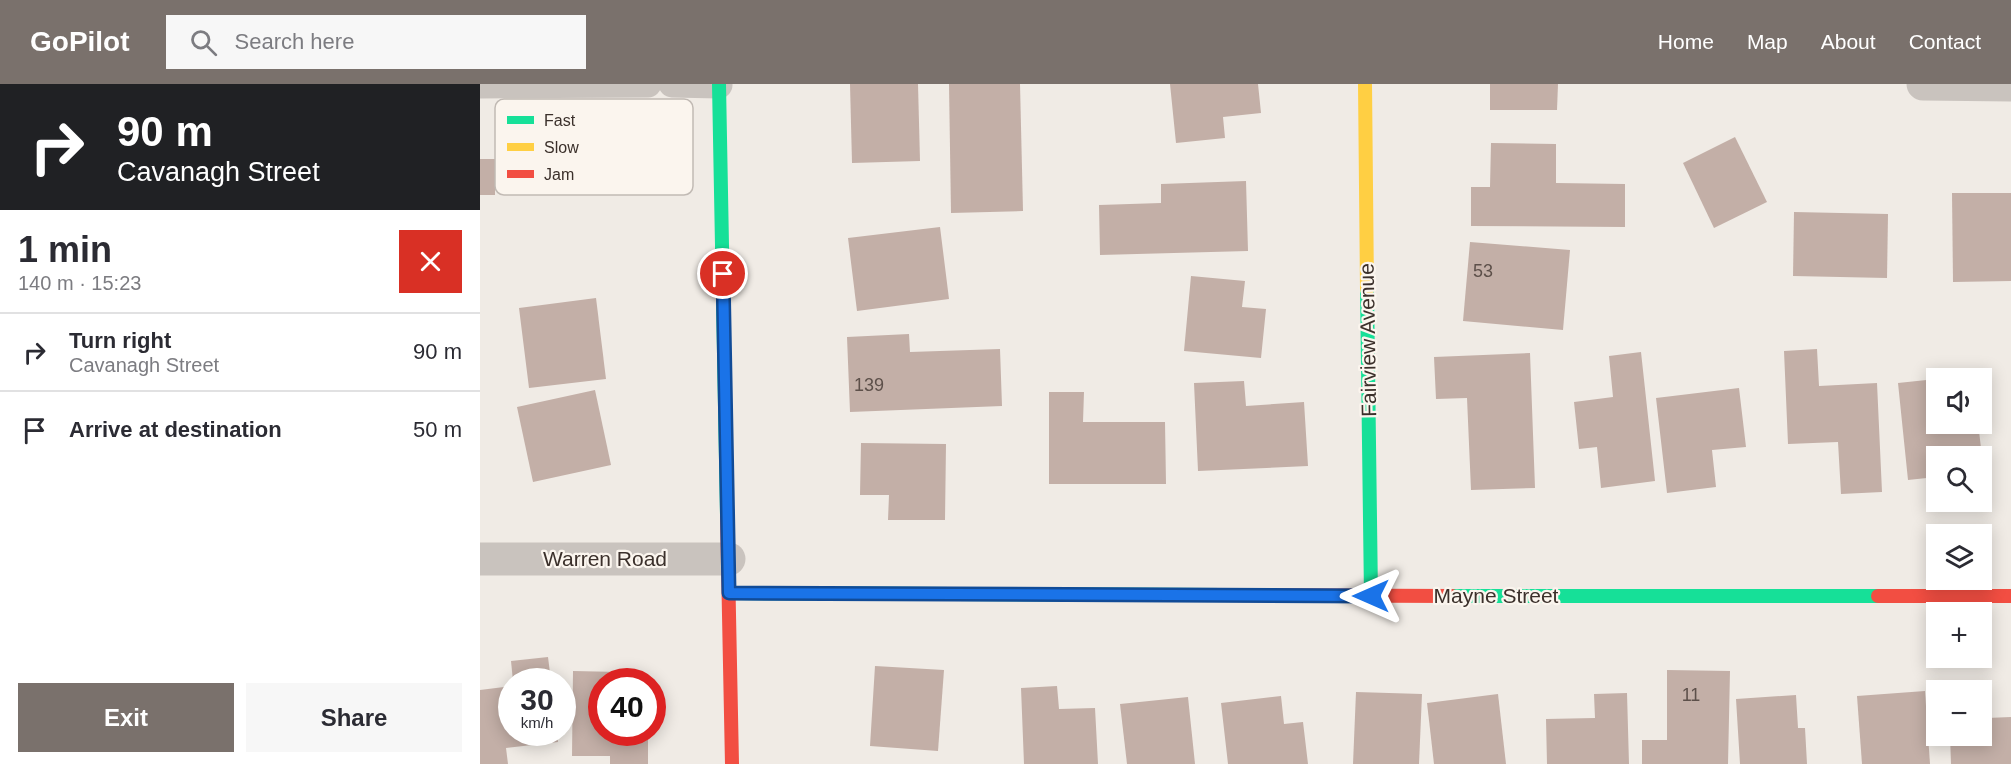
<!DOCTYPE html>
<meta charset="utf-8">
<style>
:root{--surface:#fff;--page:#f7f7f7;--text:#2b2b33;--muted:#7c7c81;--line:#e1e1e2;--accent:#7a716c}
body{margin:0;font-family:Arial,sans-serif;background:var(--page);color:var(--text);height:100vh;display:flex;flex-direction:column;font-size:22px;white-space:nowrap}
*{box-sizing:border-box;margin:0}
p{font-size:20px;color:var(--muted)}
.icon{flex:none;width:33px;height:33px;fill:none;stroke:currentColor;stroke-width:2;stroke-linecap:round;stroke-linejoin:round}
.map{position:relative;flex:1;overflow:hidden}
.side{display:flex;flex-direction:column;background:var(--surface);width:480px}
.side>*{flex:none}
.banner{background:#202124;color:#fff;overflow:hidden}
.tools{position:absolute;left:1446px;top:284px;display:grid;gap:12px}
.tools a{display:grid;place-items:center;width:66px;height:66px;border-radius:0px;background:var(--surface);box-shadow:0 3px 15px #0003;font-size:30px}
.speed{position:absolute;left:18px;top:584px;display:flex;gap:12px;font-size:30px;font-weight:700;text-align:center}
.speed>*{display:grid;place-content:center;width:78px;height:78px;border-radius:50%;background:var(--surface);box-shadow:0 3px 15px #0003;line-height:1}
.speed small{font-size:15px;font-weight:400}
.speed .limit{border:9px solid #d22;background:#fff;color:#111}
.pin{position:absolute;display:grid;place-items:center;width:51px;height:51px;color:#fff;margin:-26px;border:3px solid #fff;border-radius:50%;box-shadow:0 2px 6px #0007}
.me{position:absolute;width:66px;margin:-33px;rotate:270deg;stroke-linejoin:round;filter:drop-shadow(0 0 4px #0008)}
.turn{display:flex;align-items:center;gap:21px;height:126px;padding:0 18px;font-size:27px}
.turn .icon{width:78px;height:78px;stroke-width:2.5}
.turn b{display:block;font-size:42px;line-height:51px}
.round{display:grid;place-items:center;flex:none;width:63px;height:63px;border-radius:0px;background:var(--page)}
.head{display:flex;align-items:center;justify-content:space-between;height:102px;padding:0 18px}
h1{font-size:36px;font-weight:600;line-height:45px}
.button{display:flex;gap:12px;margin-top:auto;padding:12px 18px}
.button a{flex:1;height:69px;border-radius:0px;background:var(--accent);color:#fff;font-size:24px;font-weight:600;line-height:69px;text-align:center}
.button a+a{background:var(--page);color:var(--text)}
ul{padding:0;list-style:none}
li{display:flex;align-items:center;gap:18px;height:78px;padding:0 18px;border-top:2px solid var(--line)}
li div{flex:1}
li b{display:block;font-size:22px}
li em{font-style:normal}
header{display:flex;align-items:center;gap:36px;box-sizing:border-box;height:84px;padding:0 30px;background:var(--accent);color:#fff}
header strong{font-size:28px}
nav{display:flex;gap:33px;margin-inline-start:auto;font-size:21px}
.search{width:420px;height:54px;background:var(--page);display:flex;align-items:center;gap:15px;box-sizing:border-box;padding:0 21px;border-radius:0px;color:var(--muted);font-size:22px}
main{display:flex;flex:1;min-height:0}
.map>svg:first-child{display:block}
.building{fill:#c3afa7}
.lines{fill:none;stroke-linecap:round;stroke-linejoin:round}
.lane{stroke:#c9c3be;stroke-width:27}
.street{stroke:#c9c3be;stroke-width:33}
.fast{stroke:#16e098;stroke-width:14}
.slow{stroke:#ffcf43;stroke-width:14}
.jam{stroke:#f24e42;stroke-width:14}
.route-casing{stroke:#114b97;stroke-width:15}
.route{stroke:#1a73e8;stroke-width:10}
.labels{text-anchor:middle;stroke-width:4.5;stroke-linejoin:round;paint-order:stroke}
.number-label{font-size:18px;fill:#5d504a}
.street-label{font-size:21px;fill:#3b302b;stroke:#fbf5ee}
.key{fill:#fbf5ee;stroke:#c1bab4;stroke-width:1.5}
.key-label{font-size:16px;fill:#3b302b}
</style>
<header>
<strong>GoPilot</strong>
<div class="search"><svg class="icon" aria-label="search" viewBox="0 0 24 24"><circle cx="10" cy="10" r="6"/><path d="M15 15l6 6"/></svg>Search here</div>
<nav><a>Home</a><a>Map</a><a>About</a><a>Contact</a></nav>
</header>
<main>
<section class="side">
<div class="banner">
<div class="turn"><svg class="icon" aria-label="right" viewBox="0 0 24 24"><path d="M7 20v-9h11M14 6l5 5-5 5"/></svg><div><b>90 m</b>Cavanagh Street</div></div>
</div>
<div class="head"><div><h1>1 min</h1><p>140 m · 15:23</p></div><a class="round" style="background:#d93025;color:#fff"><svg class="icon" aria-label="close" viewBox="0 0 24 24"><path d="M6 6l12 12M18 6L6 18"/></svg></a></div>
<ul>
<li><svg class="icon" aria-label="right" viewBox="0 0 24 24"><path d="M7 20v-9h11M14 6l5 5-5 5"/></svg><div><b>Turn right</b><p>Cavanagh Street</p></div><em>90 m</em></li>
<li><svg class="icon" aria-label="arrive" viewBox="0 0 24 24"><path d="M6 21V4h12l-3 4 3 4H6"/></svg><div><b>Arrive at destination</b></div><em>50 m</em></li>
</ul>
<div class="button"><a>Exit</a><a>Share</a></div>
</section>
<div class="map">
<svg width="1531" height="680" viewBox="0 0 1531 680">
<rect width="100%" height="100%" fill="#f0ebe5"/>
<!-- building -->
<g class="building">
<path d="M 370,0 L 438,0 L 440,77 L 372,79 Z"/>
<path d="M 469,0 L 540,0 L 543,127 L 471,129 Z"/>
<path d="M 690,0 L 778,0 L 781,29 L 743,33 L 745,54 L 696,59 Z"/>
<path d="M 1010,0 L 1078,0 L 1077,26 L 1010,26 Z"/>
<path d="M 1255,53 L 1287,118 L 1234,144 L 1203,79 Z"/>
<path d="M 1011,59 L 1076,60 L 1076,99 L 1145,100 L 1145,143 L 991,142 L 991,103 L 1010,103 Z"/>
<rect x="0" y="75" width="15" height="36"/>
<path d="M 766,97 L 768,167 L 620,171 L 619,121 L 681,119 L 681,100 Z"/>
<path d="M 1472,109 L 1531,109 L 1531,197 L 1473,198 Z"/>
<path d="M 1314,128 L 1408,130 L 1407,194 L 1313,192 Z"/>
<path d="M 460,143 L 469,215 L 377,227 L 368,154 Z"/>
<path d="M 990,158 L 1090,166 L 1083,246 L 983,237 Z"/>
<path d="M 711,192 L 765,197 L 762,223 L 786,225 L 781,274 L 704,267 Z"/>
<path d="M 116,214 L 126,295 L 49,304 L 39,224 Z"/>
<path d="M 429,250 L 430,268 L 520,265 L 522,322 L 370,328 L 367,253 Z"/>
<path d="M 1337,265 L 1339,302 L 1397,299 L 1402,408 L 1361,410 L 1358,358 L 1308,360 L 1304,267 Z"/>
<path d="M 1161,268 L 1175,397 L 1121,404 L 1117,363 L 1099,365 L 1094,318 L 1133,313 L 1129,272 Z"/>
<path d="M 1050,269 L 1055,404 L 991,406 L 987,314 L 956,315 L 954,273 Z"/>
<path d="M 1493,291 L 1494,294 L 1478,294 L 1478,292 Z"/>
<path d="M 1456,295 L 1456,339 L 1498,339 L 1502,372 L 1456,372 L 1456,393 L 1428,396 L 1418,299 Z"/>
<path d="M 764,297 L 766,322 L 824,318 L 828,382 L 718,387 L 714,299 Z"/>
<path d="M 1259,304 L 1266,363 L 1232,366 L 1236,403 L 1187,409 L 1176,314 Z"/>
<path d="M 115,306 L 131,381 L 53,398 L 37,323 Z"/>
<path d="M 569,308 L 604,308 L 603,338 L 685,338 L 686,400 L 569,400 Z"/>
<path d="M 381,359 L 466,360 L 465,436 L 408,436 L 409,411 L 380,411 Z"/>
<path d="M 68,573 L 71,597 L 33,597 L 31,577 Z"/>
<path d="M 395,582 L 464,586 L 458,667 L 390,662 Z"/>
<path d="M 1187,586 L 1250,587 L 1248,680 L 1162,680 L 1162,656 L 1187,656 Z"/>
<path d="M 93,587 L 140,588 L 140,597 L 122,597 L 122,648 L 168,648 L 168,680 L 130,680 L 130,672 L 92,672 Z"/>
<path d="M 32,602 L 32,648 L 77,648 L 78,658 L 26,664 L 28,680 L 0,680 L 0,606 Z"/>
<path d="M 577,602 L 579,625 L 615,624 L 618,680 L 544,680 L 541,604 Z"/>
<path d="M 1445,607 L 1450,680 L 1382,680 L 1377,612 Z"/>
<path d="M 876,608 L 942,610 L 939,680 L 873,680 Z"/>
<path d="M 1147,609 L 1149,680 L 1067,680 L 1066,635 L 1115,634 L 1114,610 Z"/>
<path d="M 1018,610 L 1026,680 L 954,680 L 947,619 Z"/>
<path d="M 1506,610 L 1507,634 L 1531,633 L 1531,680 L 1471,680 L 1470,651 L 1502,651 L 1502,611 Z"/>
<path d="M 1316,611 L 1318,644 L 1325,644 L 1327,680 L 1260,680 L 1256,615 Z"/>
<path d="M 801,612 L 804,640 L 823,638 L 828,680 L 748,680 L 741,619 Z"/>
<path d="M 708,613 L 715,680 L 647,680 L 640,620 Z"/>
</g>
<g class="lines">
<!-- lane -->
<g class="lane">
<path d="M 192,0 L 239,1"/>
<path d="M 0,1 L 168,0"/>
</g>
<!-- street -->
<g class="street">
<path d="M 1443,0 L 1531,1"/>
<path d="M 0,475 L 249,475"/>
</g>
<!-- fast -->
<g class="fast">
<path d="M 239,0 L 247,431"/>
<path d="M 887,205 L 891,512"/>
<path d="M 249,509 L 744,511"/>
<path d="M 972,512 L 1398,512"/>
</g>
<!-- slow -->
<path class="slow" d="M 885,0 L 887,205"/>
<!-- jam -->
<g class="jam">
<path d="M 247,431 L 252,680"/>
<path d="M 744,511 L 972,512"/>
<path d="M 1398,512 L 1531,512"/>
</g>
</g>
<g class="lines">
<defs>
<path id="route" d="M 243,190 L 249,509 L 891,512"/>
</defs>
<!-- route casing -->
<use href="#route" class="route-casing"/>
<!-- route -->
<use href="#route" class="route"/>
</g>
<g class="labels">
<!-- number labels -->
<g class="number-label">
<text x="1003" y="193">53</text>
<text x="389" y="307">139</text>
<text x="1211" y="617">11</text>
</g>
<!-- street labels -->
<g class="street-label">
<text transform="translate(888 256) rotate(-91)" y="7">Fairview Avenue</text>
<text x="125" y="482">Warren Road</text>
<text x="1016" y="519">Mayne Street</text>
</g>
</g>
<!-- legend -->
<rect x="15" y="15" width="198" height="96" rx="9" class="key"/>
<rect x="27" y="32" width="27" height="8" fill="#16e098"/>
<rect x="27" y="59" width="27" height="8" fill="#ffcf43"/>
<rect x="27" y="86" width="27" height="8" fill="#f24e42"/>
<g class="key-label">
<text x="64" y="42">Fast</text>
<text x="64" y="69">Slow</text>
<text x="64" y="96">Jam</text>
</g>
</svg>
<div class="tools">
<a><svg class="icon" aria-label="sound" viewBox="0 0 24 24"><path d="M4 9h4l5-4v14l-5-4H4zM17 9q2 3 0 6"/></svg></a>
<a><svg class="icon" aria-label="search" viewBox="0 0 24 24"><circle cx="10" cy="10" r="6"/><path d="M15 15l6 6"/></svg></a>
<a><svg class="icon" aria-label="layers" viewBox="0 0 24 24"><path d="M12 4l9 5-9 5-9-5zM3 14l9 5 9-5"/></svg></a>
<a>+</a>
<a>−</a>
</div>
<div class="speed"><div>30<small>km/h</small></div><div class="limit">40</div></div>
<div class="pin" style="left:243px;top:190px;background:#d93025"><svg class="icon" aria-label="arrive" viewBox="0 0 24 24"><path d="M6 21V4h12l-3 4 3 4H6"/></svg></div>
<svg class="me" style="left:891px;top:512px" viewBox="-20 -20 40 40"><path d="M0-17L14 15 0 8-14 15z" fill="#1a73e8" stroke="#fff" stroke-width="4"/></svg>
</div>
</main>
